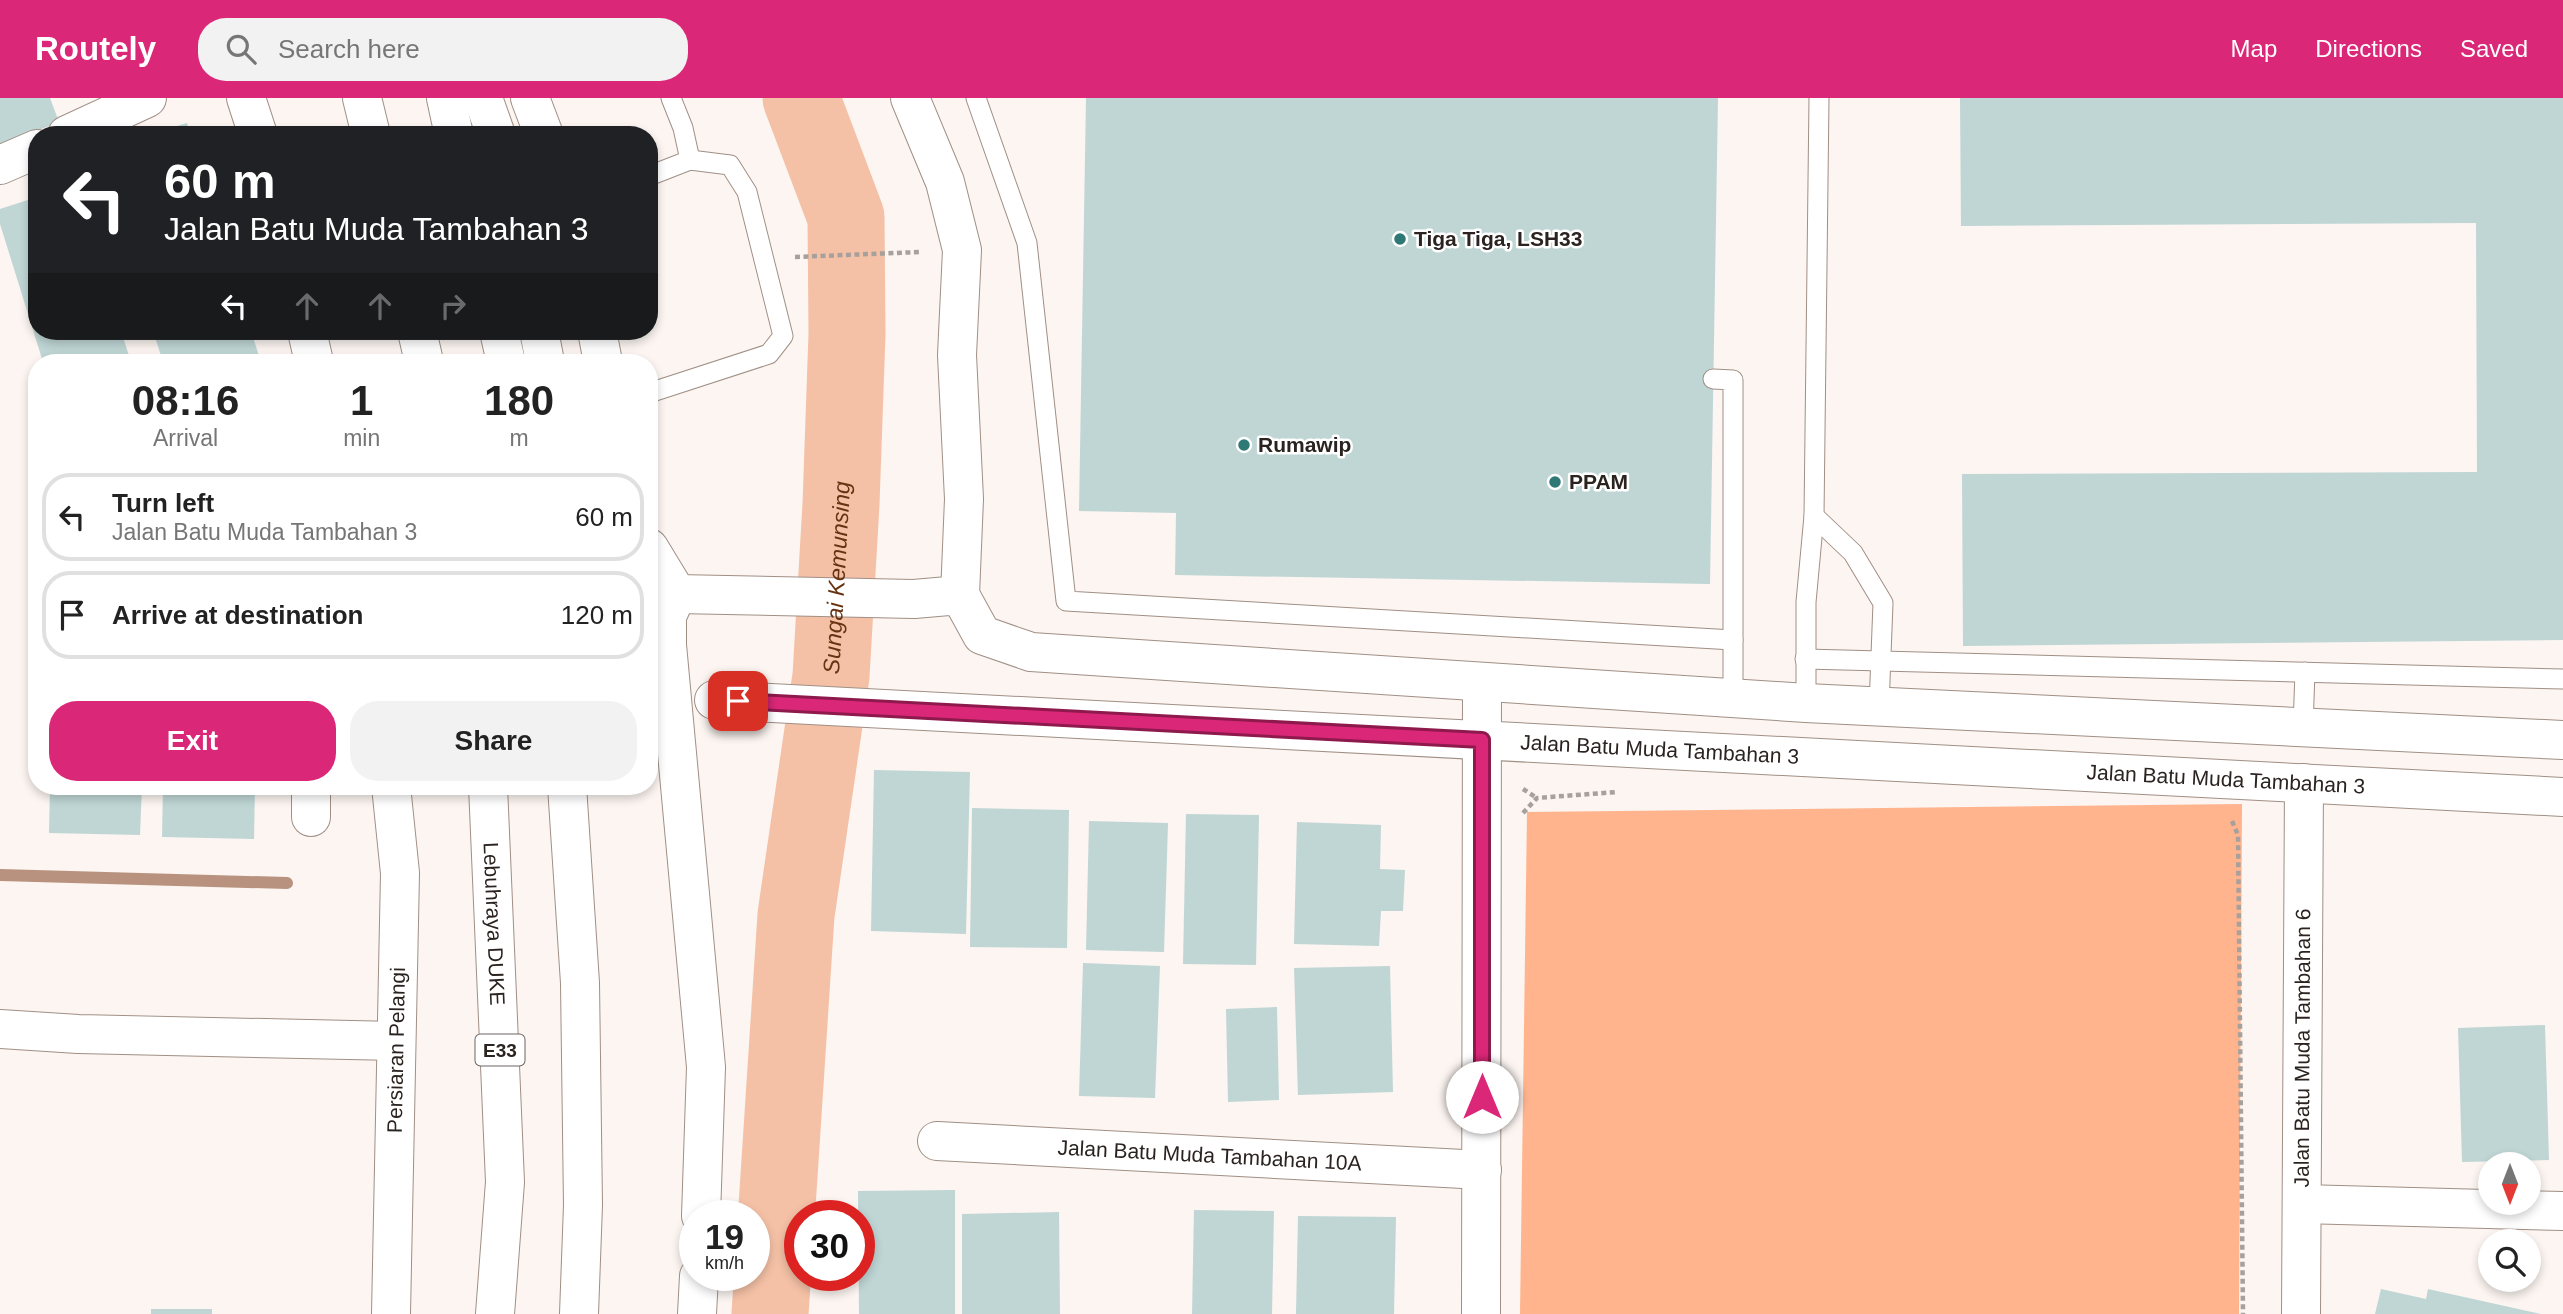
<!DOCTYPE html>
<style>
:root{--surface:#fff;--page:#f2f2f2;--text:#222;--muted:#767676;--line:#e0e0e0;--accent:#db2777}
body{margin:0;font-family:Arial,sans-serif;background:var(--page);color:var(--text);height:100vh;display:flex;flex-direction:column;font-size:26px;white-space:nowrap}
*{box-sizing:border-box;margin:0}
p{font-size:23px;color:var(--muted)}
.icon{flex:none;width:38px;height:38px;fill:none;stroke:currentColor;stroke-width:2;stroke-linecap:round;stroke-linejoin:round}
.map{position:relative;flex:1;overflow:hidden}
.sheet{position:absolute;left:28px;top:256px;width:630px;height:441px;display:flex;flex-direction:column;background:var(--surface);border-radius:28px;box-shadow:0 4px 10px #0003}
.sheet>*{flex:none}
.top-card{position:absolute;left:28px;top:28px;width:630px;height:214px;border-radius:28px;box-shadow:0 4px 10px #0003;background:#202124;color:#fff;overflow:hidden}
.needle{width:46px;rotate:180deg}
.fabs{position:absolute;left:2478px;top:1054px;display:grid;gap:14px}
.fabs a{display:grid;place-items:center;width:63px;height:63px;border-radius:50%;background:var(--surface);box-shadow:0 4px 10px #0003;font-size:35px}
.speed{position:absolute;left:679px;top:1102px;display:flex;gap:14px;font-size:35px;font-weight:700;text-align:center}
.speed>*{display:grid;place-content:center;width:91px;height:91px;border-radius:50%;background:var(--surface);box-shadow:0 4px 10px #0003;line-height:1}
.speed small{font-size:18px;font-weight:400}
.speed .limit{border:10px solid #d22;background:#fff;color:#111}
.pin{position:absolute;display:grid;place-items:center;width:60px;height:60px;color:#fff;margin:-30px;border-radius:14px;box-shadow:0 4px 10px #0006}
.me{position:absolute;width:77px;margin:-38px;rotate:0deg;stroke-linejoin:round;filter:drop-shadow(0 0 5px #0008)}
.turn{display:flex;align-items:center;gap:24px;height:147px;padding:0 21px;font-size:32px}
.turn .icon{width:91px;height:91px;stroke-width:2.5}
.turn b{display:block;font-size:49px;line-height:60px}
.lanes{display:flex;align-items:center;height:66px;padding:0 21px;background:#0003;justify-content:center;gap:35px;direction:ltr}
.lanes .off{opacity:.35}
.eta{display:flex;justify-content:space-evenly;align-items:center;height:119px;text-align:center}
.eta b{font-size:42px;font-weight:800;line-height:49px}
.button{display:flex;gap:14px;margin-top:auto;padding:14px 21px}
.button a{flex:1;height:80px;border-radius:28px;background:var(--accent);color:#fff;font-size:28px;font-weight:800;line-height:80px;text-align:center}
.button a+a{background:var(--page);color:var(--text)}
ul{padding:0;list-style:none}
li{display:flex;align-items:center;gap:21px;height:88px;margin:0 14px 10px;padding:0 7px;border:4px solid var(--line);border-radius:28px}
li div{flex:1}
li b{display:block;font-size:26px}
li em{font-style:normal}
header{display:flex;align-items:center;gap:42px;box-sizing:border-box;height:98px;padding:0 35px;background:var(--accent);color:#fff}
header strong{font-size:33px}
nav{display:flex;gap:38px;margin-inline-start:auto;font-size:24px}
.search{width:490px;height:63px;background:var(--page);display:flex;align-items:center;gap:18px;box-sizing:border-box;padding:0 24px;border-radius:28px;color:var(--muted);font-size:26px}
.map>svg:first-child{display:block}
.green{fill:#ffb48d}
.lines{fill:none;stroke-linecap:round;stroke-linejoin:round}
.stream{stroke:#b8927e;stroke-width:12}
.river{stroke:#f4c1a6;stroke-width:77}
.building{fill:#bfd6d5}
.lane-casing{stroke:#a08f85;stroke-width:21}
.street-casing{stroke:#a08f85;stroke-width:40}
.highway-casing{stroke:#a08f85;stroke-width:40}
.path{stroke:#a7a09c;stroke-width:4.5;stroke-dasharray:5 3.5;stroke-linecap:butt}
.lane{stroke:#fff;stroke-width:19}
.street{stroke:#fff;stroke-width:38}
.highway{stroke:#fff;stroke-width:38}
.route-casing{stroke:#8e194d;stroke-width:18}
.route{stroke:#db2777;stroke-width:12}
.poi-dot{fill:#2e7876;stroke:#fff;stroke-width:2.5}
.labels{text-anchor:middle;stroke-width:5;stroke-linejoin:round;paint-order:stroke}
.shield{fill:#fff;stroke:#6b6563;stroke-width:2}
.shield-label{font-size:19px;font-weight:bold;fill:#2b2320}
.poi-label{font-size:21px;font-weight:bold;fill:#2b2320;stroke:#fff;text-anchor:start}
.street-label{font-size:21px;fill:#2b2320;stroke:#fff}
.water-label{font-size:23px;font-style:italic;fill:#683312;stroke:#fff}
</style>
<header>
<strong>Routely</strong>
<div class="search"><svg class="icon" aria-label="search" viewBox="0 0 24 24"><circle cx="10" cy="10" r="6"/><path d="M15 15l6 6"/></svg>Search here</div>
<nav><a>Map</a><a>Directions</a><a>Saved</a></nav>
</header>
<div class="map">
<svg width="2563" height="1216" viewBox="0 0 2563 1216">
<rect width="100%" height="100%" fill="#fcf5f1"/>
<!-- green -->
<path class="green" d="M 2242,706 L 2239,1216 L 1520,1216 L 1527,714 Z"/>
<g class="lines">
<!-- stream -->
<path class="stream" d="M 0,777 L 287,785"/>
<!-- river -->
<path class="river" id="s1" d="M 770,1216 L 796,817 L 831,578 L 841,406 L 847,236 L 846,119 L 801,0"/>
</g>
<!-- building -->
<g class="building">
<path d="M 0,0 L 50,0 L 59,24 L 0,47 Z"/>
<path d="M 1086,0 L 1718,0 L 1710,486 L 1175,477 L 1176,415 L 1079,413 Z"/>
<path d="M 1960,0 L 2563,0 L 2563,542 L 1963,548 L 1962,376 L 2477,374 L 2476,125 L 1961,128 Z"/>
<path d="M 187,25 L 190,37 L 151,37 L 150,36 Z"/>
<path d="M 37,99 L 37,233 L 121,233 L 131,264 L 43,264 L 0,126 L 0,111 Z"/>
<path d="M 153,233 L 251,233 L 261,264 L 163,264 Z"/>
<path d="M 874,672 L 970,674 L 966,836 L 871,833 Z"/>
<path d="M 50,688 L 142,688 L 140,737 L 49,735 Z"/>
<path d="M 163,688 L 255,688 L 254,741 L 162,739 Z"/>
<path d="M 972,710 L 1069,712 L 1067,850 L 970,849 Z"/>
<path d="M 1186,716 L 1259,717 L 1256,867 L 1183,866 Z"/>
<path d="M 1089,723 L 1168,725 L 1164,854 L 1086,852 Z"/>
<path d="M 1297,724 L 1381,727 L 1380,771 L 1405,772 L 1403,813 L 1381,813 L 1379,848 L 1294,846 Z"/>
<path d="M 1083,865 L 1160,868 L 1155,1000 L 1079,998 Z"/>
<path d="M 1390,868 L 1393,994 L 1298,997 L 1294,870 Z"/>
<path d="M 1277,909 L 1279,1002 L 1228,1004 L 1226,911 Z"/>
<path d="M 2545,927 L 2549,1062 L 2462,1064 L 2458,930 Z"/>
<path d="M 955,1092 L 955,1216 L 859,1216 L 858,1093 Z"/>
<path d="M 1194,1112 L 1274,1113 L 1272,1216 L 1192,1216 Z"/>
<path d="M 1059,1114 L 1060,1216 L 962,1216 L 962,1116 Z"/>
<path d="M 1298,1118 L 1396,1119 L 1394,1216 L 1296,1216 Z"/>
<path d="M 2381,1191 L 2426,1201 L 2428,1191 L 2541,1216 L 2375,1216 Z"/>
<rect x="151" y="1211" width="61" height="5"/>
</g>
<g class="lines">
<defs>
<g id="lane">
<path d="M 976,0 L 1027,145 L 1066,503 L 1733,542"/>
<path d="M 649,78 L 690,62 L 683,30 L 671,0"/>
<path d="M 1713,281 L 1733,282 L 1733,601"/>
<path d="M 649,295 L 769,256 L 783,238 L 747,94 L 730,67 L 690,62"/>
<path d="M 1814,418 L 1853,455 L 1883,505 L 1879,609"/>
<path d="M 1805,561 L 2563,581"/>
<path d="M 1806,605 L 1806,504 L 1814,418 L 1819,0"/>
<path d="M 2303,629 L 2305,574"/>
</g>
<g id="street">
<path d="M 246,0 L 258,37"/>
<path d="M 530,0 L 544,37"/>
<path d="M 910,0 L 945,84 L 962,152 L 957,257 L 964,401 L 960,497"/>
<path d="M 67,37 L 147,0"/>
<path d="M 0,67 L 37,51"/>
<path d="M 307,233 L 314,264"/>
<path d="M 597,233 L 603,264"/>
<path d="M 649,450 L 677,496 L 914,501 L 960,497 L 982,537 L 1031,554 L 1806,605 L 2563,642"/>
<path id="s2" d="M 714,602 L 2563,699"/>
<path d="M 311,719 L 311,688"/>
<path d="M 0,931 L 78,936 L 396,943"/>
<path id="s3" d="M 937,1043 L 1482,1072"/>
<path d="M 2302,1106 L 2563,1113"/>
<path id="s4" d="M 391,1216 L 400,775 L 391,688"/>
<path d="M 1481,1216 L 1482,586"/>
<path id="s5" d="M 2301,1216 L 2304,685"/>
</g>
<g id="highway">
<path d="M 362,0 L 371,37"/>
<path d="M 446,0 L 454,37"/>
<path d="M 483,0 L 496,37"/>
<path d="M 417,233 L 424,264"/>
<path d="M 499,233 L 506,264"/>
<path d="M 539,233 L 545,264"/>
<path d="M 649,495 L 677,496 L 667,518 L 667,547 L 706,969 L 701,1118"/>
<path id="s6" d="M 488,688 L 505,1084 L 495,1216"/>
<path d="M 567,688 L 580,885 L 583,1107 L 579,1216"/>
<path d="M 697,1216 L 699,1178"/>
</g>
</defs>
<!-- lane casing -->
<use href="#lane" class="lane-casing"/>
<!-- street casing -->
<use href="#street" class="street-casing"/>
<!-- highway casing -->
<use href="#highway" class="highway-casing"/>
<!-- path -->
<g class="path">
<path d="M 795,159 L 920,154"/>
<path d="M 1523,691 L 1537,700"/>
<path d="M 1523,715 L 1537,700 L 1617,694"/>
<path d="M 2232,723 L 2238,737 L 2243,1216"/>
</g>
<!-- lane -->
<use href="#lane" class="lane"/>
<!-- street -->
<use href="#street" class="street"/>
<!-- highway -->
<use href="#highway" class="highway"/>
</g>
<g class="lines">
<defs>
<path id="route" d="M 738,603 L 1482,642 L 1482,999"/>
</defs>
<!-- route casing -->
<use href="#route" class="route-casing"/>
<!-- route -->
<use href="#route" class="route"/>
</g>
<!-- markers -->
<g class="poi-dot">
<circle cx="1400" cy="141" r="7"/>
<circle cx="1244" cy="347" r="7"/>
<circle cx="1555" cy="384" r="7"/>
</g>
<g class="labels">
<!-- shield labels -->
<rect class="shield" x="475.5" y="936.5" width="49" height="31" rx="5"/>
<g class="shield-label">
<text x="500" y="959">E33</text>
</g>
<!-- poi labels -->
<g class="poi-label">
<text x="1414" y="148">Tiga Tiga, LSH33</text>
<text x="1258" y="354">Rumawip</text>
<text x="1569" y="391">PPAM</text>
</g>
<!-- street labels -->
<g class="street-label">
<text dy="7" stroke="none"><textPath href="#s2" startOffset="947">Jalan Batu Muda Tambahan 3</textPath></text>
<text dy="7" stroke="none"><textPath href="#s2" startOffset="1514">Jalan Batu Muda Tambahan 3</textPath></text>
<text dy="7" stroke="none"><textPath href="#s6" startOffset="138">Lebuhraya DUKE</textPath></text>
<text dy="7" stroke="none"><textPath href="#s5" startOffset="266">Jalan Batu Muda Tambahan 6</textPath></text>
<text dy="7" stroke="none"><textPath href="#s4" startOffset="264">Persiaran Pelangi</textPath></text>
<text dy="7" stroke="none"><textPath href="#s3" startOffset="273">Jalan Batu Muda Tambahan 10A</textPath></text>
</g>
<!-- water labels -->
<g class="water-label">
<text dy="8" stroke="none"><textPath href="#s1" startOffset="740">Sungai Kemunsing</textPath></text>
</g>
</g>
</svg>
<div class="fabs">
<a><svg class="needle" viewBox="-14 -14 28 28"><path d="M0-13l5 13h-10z" fill="#e53935"/><path d="M0 13l5-13h-10z" fill="#767676"/></svg></a>
<a><svg class="icon" aria-label="search" viewBox="0 0 24 24"><circle cx="10" cy="10" r="6"/><path d="M15 15l6 6"/></svg></a>
</div>
<div class="speed"><div>19<small>km/h</small></div><div class="limit">30</div></div>
<div class="pin" style="left:738px;top:603px;background:#d93025"><svg class="icon" aria-label="arrive" viewBox="0 0 24 24"><path d="M6 21V4h12l-3 4 3 4H6"/></svg></div>
<svg class="me" style="left:1482px;top:999px" viewBox="-20 -20 40 40"><circle r="19" fill="#fff"/><path d="M0-13L10 11 0 6-10 11z" fill="#db2777"/></svg>
<div class="top-card">
<div class="turn"><svg class="icon" aria-label="left" viewBox="0 0 24 24"><path d="M17 20v-9H6M10 6l-5 5 5 5"/></svg><div><b>60 m</b>Jalan Batu Muda Tambahan 3</div></div>
<div class="lanes"><svg class="icon" aria-label="left" viewBox="0 0 24 24"><path d="M17 20v-9H6M10 6l-5 5 5 5"/></svg><svg class="icon off" aria-label="ahead" viewBox="0 0 24 24"><path d="M12 20V5M6 11l6-6 6 6"/></svg><svg class="icon off" aria-label="ahead" viewBox="0 0 24 24"><path d="M12 20V5M6 11l6-6 6 6"/></svg><svg class="icon off" aria-label="right" viewBox="0 0 24 24"><path d="M7 20v-9h11M14 6l5 5-5 5"/></svg></div>
</div>
<section class="sheet">
<div class="eta">
<div><b>08:16</b><p>Arrival</p></div>
<div><b>1</b><p>min</p></div>
<div><b>180</b><p>m</p></div>
</div>
<ul>
<li><svg class="icon" aria-label="left" viewBox="0 0 24 24"><path d="M17 20v-9H6M10 6l-5 5 5 5"/></svg><div><b>Turn left</b><p>Jalan Batu Muda Tambahan 3</p></div><em>60 m</em></li>
<li><svg class="icon" aria-label="arrive" viewBox="0 0 24 24"><path d="M6 21V4h12l-3 4 3 4H6"/></svg><div><b>Arrive at destination</b></div><em>120 m</em></li>
</ul>
<div class="button"><a>Exit</a><a>Share</a></div>
</section>
</div>
